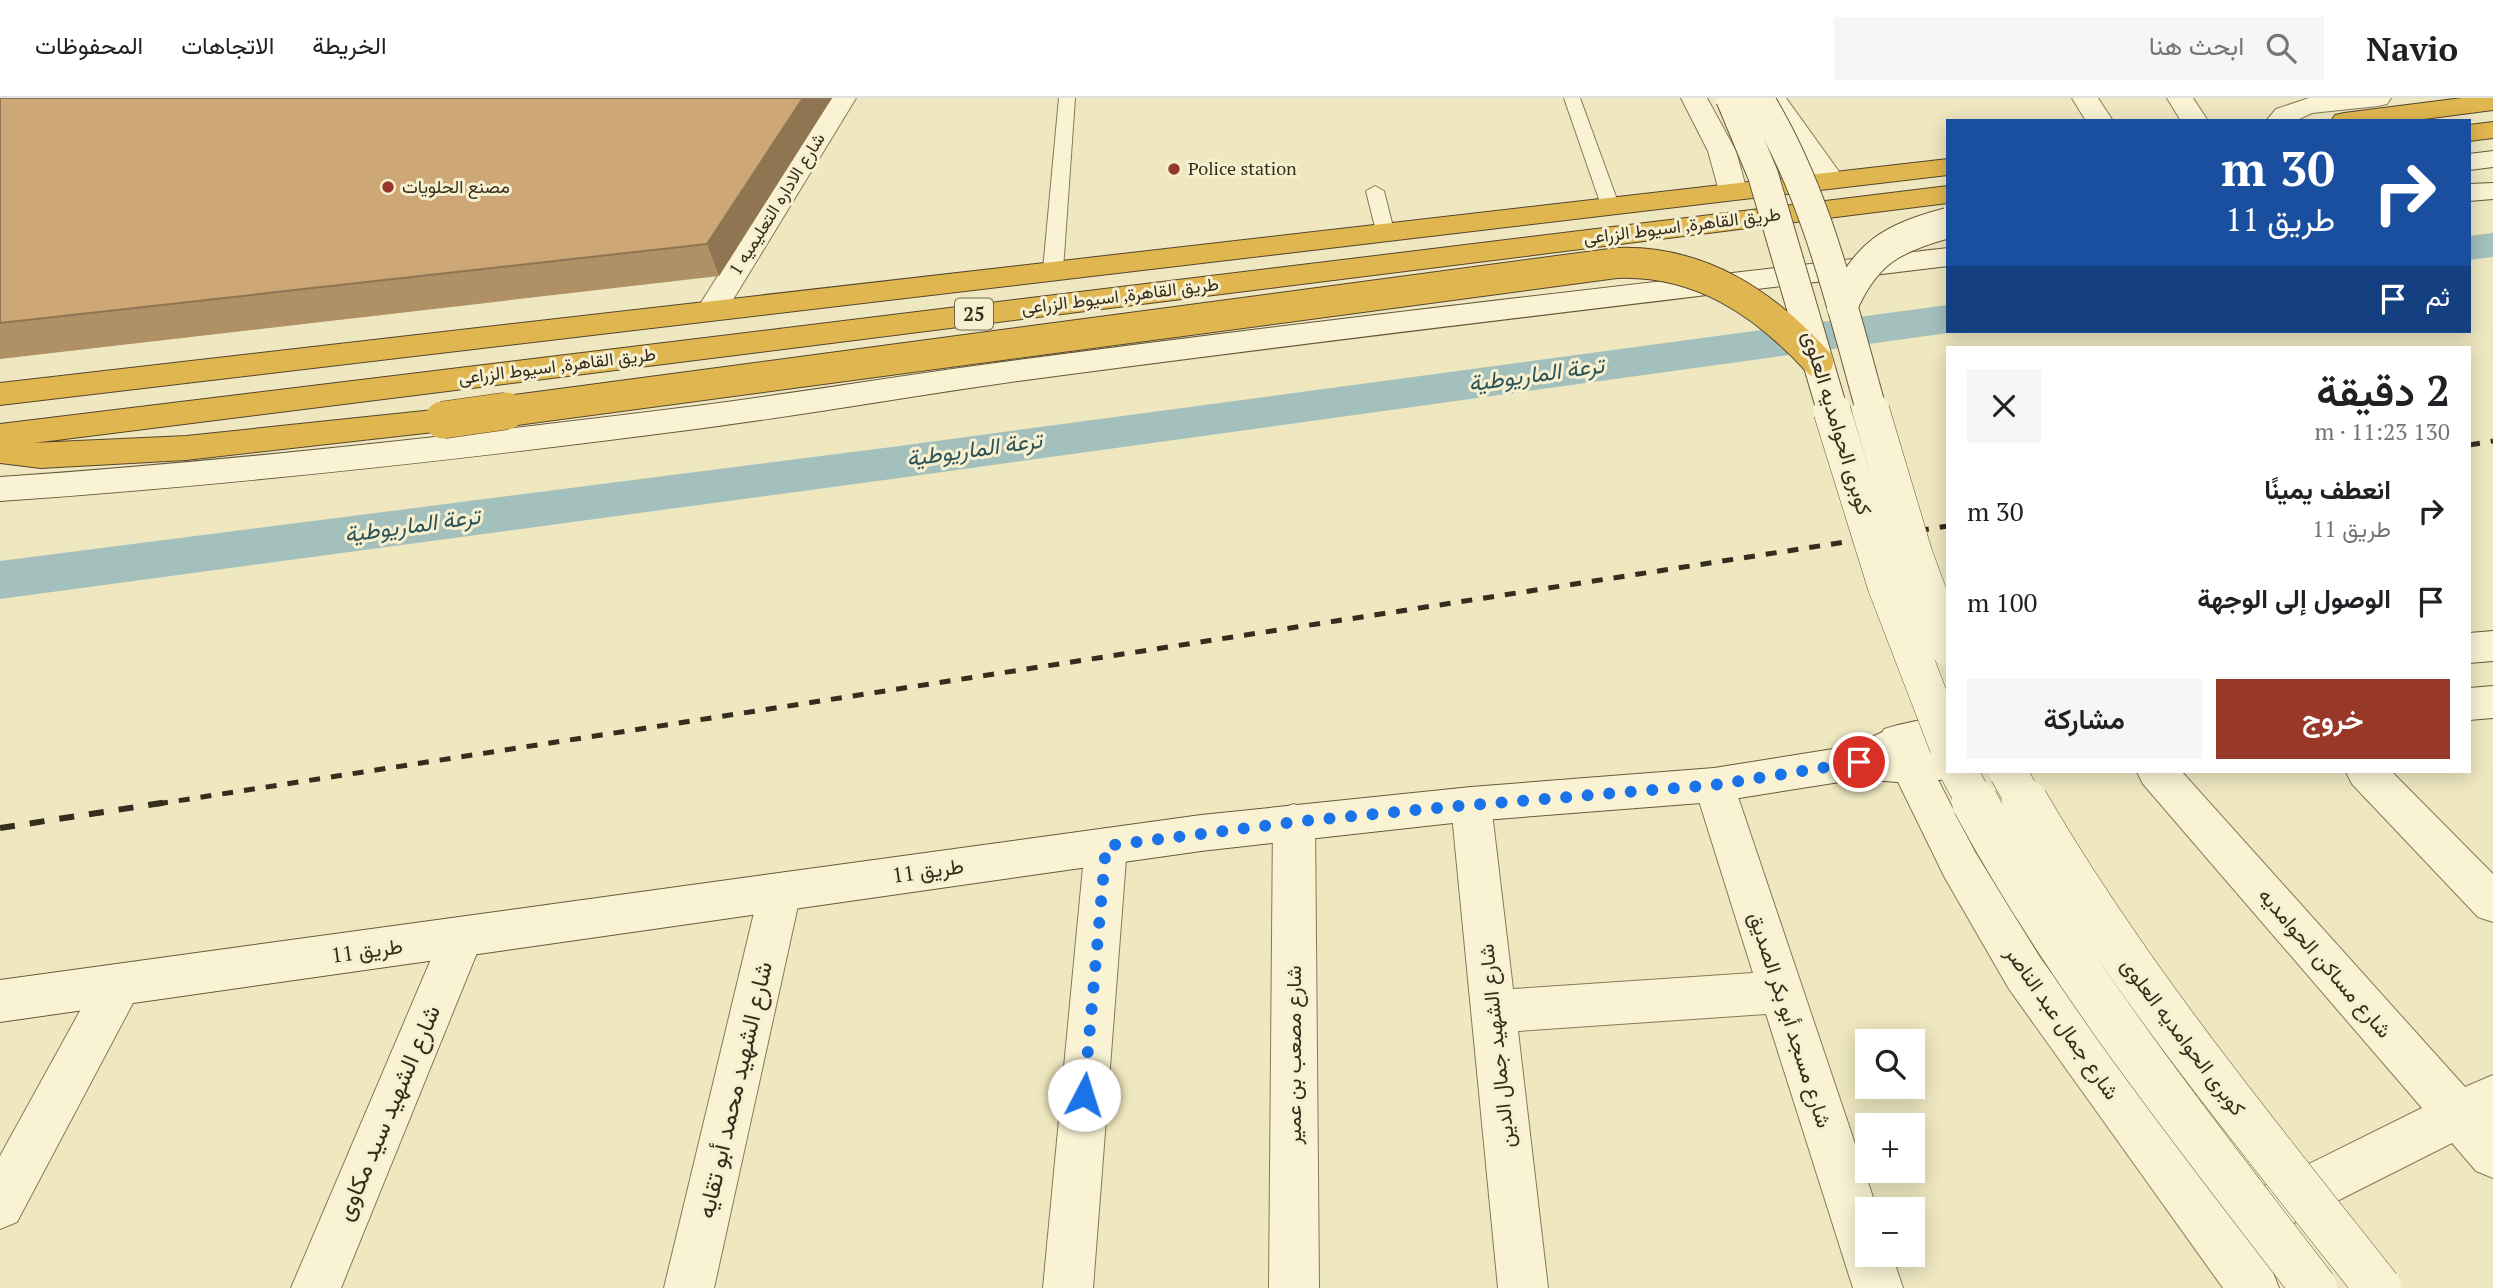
<!DOCTYPE html>
<html lang="ar">
<meta charset="utf-8">
<style>
:root{--surface:#fff;--page:#f6f6f6;--text:#202124;--muted:#757577;--line:#e0e0e0;--accent:#973828}
body{margin:0;font-family:"PT Serif",Vazirmatn,serif;background:var(--page);color:var(--text);direction:rtl;height:100vh;display:flex;flex-direction:column;font-size:26px;white-space:nowrap}
*{box-sizing:border-box;margin:0}
p{font-size:23px;color:var(--muted)}
.icon{flex:none;width:38px;height:38px;fill:none;stroke:currentColor;stroke-width:2;stroke-linecap:round;stroke-linejoin:round}
.map{position:relative;flex:1;overflow:hidden;direction:ltr}
.drawer{position:absolute;left:1946px;top:248px;width:525px;height:427px;display:flex;flex-direction:column;background:var(--surface);border-radius:0px;box-shadow:0 4px 18px #0003;direction:rtl}
.drawer>*{flex:none}
.top-card{position:absolute;left:1946px;top:21px;width:525px;height:214px;border-radius:0px;box-shadow:0 4px 18px #0003;direction:rtl;background:#1a4fa0;color:#fff;overflow:hidden}
.controls{position:absolute;left:1855px;top:931px;display:grid;gap:14px}
.controls a{display:grid;place-items:center;width:70px;height:70px;border-radius:0px;background:var(--surface);box-shadow:0 4px 18px #0003;font-size:35px}
.pin{position:absolute;display:grid;place-items:center;width:60px;height:60px;color:#fff;margin:-30px;border:4px solid #fff;border-radius:50%;box-shadow:0 2px 7px #0007}
.me{position:absolute;width:77px;margin:-38px;rotate:5deg;stroke-linejoin:round;filter:drop-shadow(0 0 5px #0008)}
.turn{display:flex;align-items:center;gap:24px;height:147px;padding:0 21px;font-size:32px}
.turn .icon{width:91px;height:91px;stroke-width:2.5}
.turn b{display:block;font-size:49px;line-height:60px}
.then{display:flex;align-items:center;height:66px;padding:0 21px;background:#0003;gap:14px;font-size:26px}
.round{display:grid;place-items:center;flex:none;width:74px;height:74px;border-radius:0px;background:var(--page)}
.head{display:flex;align-items:center;justify-content:space-between;height:119px;padding:0 21px}
h1{font-size:42px;font-weight:600;line-height:52px}
.button{display:flex;gap:14px;margin-top:auto;padding:14px 21px}
.button a{flex:1;height:80px;border-radius:0px;background:var(--accent);color:#fff;font-size:28px;font-weight:600;line-height:80px;text-align:center}
.button a+a{background:var(--page);color:var(--text)}
ul{padding:0;list-style:none}
li{display:flex;align-items:center;gap:21px;height:91px;padding:0 21px}
li div{flex:1}
li b{display:block;font-size:26px}
li em{font-style:normal}
header{display:flex;align-items:center;gap:42px;box-sizing:border-box;height:98px;padding:0 35px;background:var(--surface);border-bottom:2px solid var(--line)}
header strong{font-size:33px}
nav{display:flex;gap:38px;margin-inline-start:auto;font-size:24px}
.search{width:490px;height:63px;background:var(--page);display:flex;align-items:center;gap:18px;box-sizing:border-box;padding:0 24px;border-radius:0px;color:var(--muted);font-size:26px}
.map>svg:first-child{display:block}
.lines{fill:none;stroke-linecap:round;stroke-linejoin:round}
.canal{fill:#a3c0bc;fill-rule:evenodd}
.lane-casing{stroke:#887858;stroke-width:2}
.street-casing{stroke:#887858;stroke-width:2}
.secondary-casing{stroke:#69593b;stroke-width:2}
.highway-casing{stroke:#55462d;stroke-width:2}
.lane{fill:#f9f3d4;fill-rule:evenodd}
.street{fill:#f9f3d4;fill-rule:evenodd}
.secondary{fill:#f9f3d4;fill-rule:evenodd}
.highway{fill:#dfb64f;fill-rule:evenodd}
.rail-far1{stroke:#372d1d;stroke-width:5;stroke-dasharray:11 11;stroke-linecap:butt}
.rail{stroke:#372d1d;stroke-width:6;stroke-dasharray:15 15;stroke-linecap:butt}
.secondary-bridge-far2-casing{stroke:#69593b;stroke-width:32;stroke-linecap:butt}
.secondary-bridge-far1-casing{stroke:#69593b;stroke-width:38;stroke-linecap:butt}
.secondary-bridge-casing{stroke:#69593b;stroke-width:47;stroke-linecap:butt}
.highway-bridge-far1-casing{stroke:#55462d;stroke-width:32;stroke-linecap:butt}
.highway-bridge-casing{stroke:#55462d;stroke-width:38;stroke-linecap:butt}
.secondary-bridge-far2{stroke:#f9f3d4;stroke-width:30}
.secondary-bridge-far1{stroke:#f9f3d4;stroke-width:37}
.secondary-bridge{stroke:#f9f3d4;stroke-width:46}
.highway-bridge-far1{stroke:#dfb64f;stroke-width:30}
.highway-bridge{stroke:#dfb64f;stroke-width:37}
.wall{fill:#b09065}
.shaded-wall{fill:#907553}
.building{fill:#cda776;stroke:#907553;stroke-width:2}
.route{stroke:#1a73e8;stroke-width:12;stroke-dasharray:0 21.6}
.poi-dot{fill:#973828;stroke:#f6f0d0;stroke-width:2.5}
.labels{text-anchor:middle;stroke-width:6;stroke-linejoin:round;paint-order:stroke}
.far-poi-label{font-size:18px;fill:#372d1d;stroke:#f6f0d0;text-anchor:start}
.far-street-label{font-size:18px;fill:#372d1d;stroke:#f6f0d0}
.shield{fill:#f6f0d0;stroke:#706853;stroke-width:2}
.shield-label{font-size:19px;font-weight:bold;fill:#372d1d}
.street-label{font-size:21px;fill:#372d1d;stroke:#f6f0d0}
.water-label{font-size:23px;font-style:italic;fill:#2c5357;stroke:#f6f0d0}
.near-street-label{font-size:24px;fill:#372d1d;stroke:#f6f0d0}
</style>
<header>
<strong>Navio</strong>
<div class="search"><svg class="icon" aria-label="search" viewBox="0 0 24 24"><circle cx="10" cy="10" r="6"/><path d="M15 15l6 6"/></svg>ابحث هنا</div>
<nav><a>الخريطة</a><a>الاتجاهات</a><a>المحفوظات</a></nav>
</header>
<div class="map">
<svg width="2493" height="1190" viewBox="0 0 2493 1190">
<rect width="100%" height="100%" fill="#eee7c0"/>
<g class="lines">
<!-- canal -->
<g class="canal">
<path d="M 2493,135 L 2493,159 L 2469,162 L 2469,138 Z"/>
<path d="M 1948,207 L 1948,233 L 1955,233 L 1948,235 L 892,381 L 0,501 L 0,463 L 892,349 Z"/>
</g>
<defs>
<g id="lane">
<path d="M 1059,0 L 1075,0 L 1063,172 L 1053,178 L 1043,172 Z"/>
<path d="M 1564,0 L 1580,0 L 1619,107 L 1616,111 L 1610,112 L 1601,107 Z"/>
<path d="M 1375,88 L 1384,93 L 1394,133 L 1392,137 L 1378,137 L 1376,133 L 1366,93 Z"/>
</g>
<g id="street">
<path d="M 830,0 L 856,0 L 723,218 L 712,221 L 701,218 L 697,211 Z"/>
<path d="M 1681,0 L 1707,0 L 1736,53 L 1747,93 L 1743,99 L 1733,101 L 1723,99 L 1719,93 L 1708,53 Z"/>
<path d="M 1760,0 L 1786,0 L 1845,82 L 1841,88 L 1831,90 L 1821,88 Z"/>
<path d="M 2072,0 L 2098,0 L 2113,23 L 2086,23 Z"/>
<path d="M 2167,0 L 2193,0 L 2208,23 L 2181,23 Z"/>
<path d="M 2309,0 L 2391,0 L 2387,6 L 2378,8 L 2312,15 L 2295,23 L 2266,23 L 2276,11 Z"/>
<path d="M 1898,627 L 1912,631 L 1975,754 L 2041,861 L 2224,1108 L 2422,1010 L 2143,686 L 2137,674 L 2182,674 L 2465,989 L 2493,977 L 2493,1080 L 2476,1073 L 2452,1045 L 2252,1146 L 2272,1172 L 2279,1190 L 2223,1190 L 2009,891 L 1945,780 L 1878,643 L 1884,631 Z"/>
<path d="M 1714,670 L 1728,675 L 1734,687 L 1877,1111 L 1867,1111 L 1867,1157 L 1892,1157 L 1903,1190 L 1853,1190 L 1766,916 L 1518,933 L 1548,1190 L 1498,1190 L 1451,706 L 1457,694 L 1471,689 L 1485,694 L 1491,706 L 1513,891 L 1753,875 L 1694,687 L 1700,675 Z"/>
<path d="M 2346,674 L 2392,674 L 2493,776 L 2493,824 L 2478,819 L 2352,686 Z"/>
<path d="M 1294,706 L 1309,711 L 1315,724 L 1319,1190 L 1269,1190 L 1273,724 L 1279,711 Z"/>
<path d="M 1106,730 L 1121,735 L 1127,748 L 1093,1190 L 1043,1190 L 1085,748 L 1091,735 Z"/>
<path d="M 780,775 L 795,781 L 801,794 L 714,1190 L 664,1190 L 759,794 L 765,781 Z"/>
<path d="M 461,820 L 476,826 L 483,840 L 341,1190 L 291,1190 L 446,826 Z"/>
<path d="M 118,867 L 134,873 L 140,888 L 134,903 L 17,1124 L 0,1131 L 0,1058 L 102,873 Z"/>
</g>
<g id="secondary">
<path d="M 2493,53 L 2493,69 L 2469,72 L 2469,56 Z"/>
<path d="M 2493,85 L 2493,101 L 2469,103 L 2469,86 Z"/>
<path d="M 1948,150 L 1948,168 C 1638,206 1328,241 1018,283 C 911,298 804,317 696,331 C 465,361 233,387 0,403 L 0,379 C 233,363 465,337 696,308 C 804,294 911,276 1018,262 C 1328,221 1638,186 1948,150 Z"/>
<path d="M 2493,533 L 2493,563 L 2469,565 L 2469,535 Z"/>
<path d="M 2493,588 L 2493,620 L 2469,622 L 2469,590 Z"/>
<path d="M 1948,616 L 1948,674 L 1963,674 L 1948,681 L 1910,685 L 1859,681 L 1714,704 L 1471,723 L 1201,753 L 0,924 L 0,882 L 1201,717 L 1471,689 L 1714,670 L 1852,648 L 1898,627 Z"/>
</g>
<g id="highway">
<path d="M 2462,0 L 2493,0 L 2493,12 L 2409,23 L 2331,23 L 2335,17 L 2344,15 Z"/>
<path d="M 2493,24 L 2493,40 L 2469,43 L 2469,27 Z"/>
<path d="M 1948,61 L 1948,77 L 0,307 L 0,285 Z"/>
<path d="M 1948,88 L 1948,105 L 33,345 L 186,338 L 443,311 L 455,314 L 459,322 L 455,330 L 443,333 L 186,362 L 41,370 L 0,365 L 0,326 Z"/>
</g>
</defs>
<!-- lane casing -->
<use href="#lane" class="lane-casing"/>
<!-- street casing -->
<use href="#street" class="street-casing"/>
<!-- secondary casing -->
<use href="#secondary" class="secondary-casing"/>
<!-- highway casing -->
<use href="#highway" class="highway-casing"/>
<!-- lane -->
<use href="#lane" class="lane"/>
<!-- street -->
<use href="#street" class="street"/>
<!-- secondary -->
<use href="#secondary" class="secondary"/>
<!-- highway -->
<use href="#highway" class="highway"/>
<!-- rail-far1 -->
<g class="rail-far1">
<path d="M 2469,347 L 2493,343"/>
<path d="M 157,706 L 1948,428"/>
</g>
<!-- rail -->
<path class="rail" d="M 0,730 L 168,704"/>
<defs>
<g id="secondary-bridge-far2">
<path d="M 1731,0 L 1763,77 L 1833,315"/>
<path d="M 1758,0 C 1817,95 1842,209 1872,315"/>
<path d="M 1842,209 C 1865,155 1892,140 1948,125"/>
</g>
<g id="secondary-bridge-far1">
<path d="M 1832,313 L 1886,487 L 1948,648"/>
<path d="M 1871,313 L 1914,457 L 1948,549"/>
<path d="M 1959,674 L 1976,706"/>
<path d="M 2008,674 L 2026,706"/>
</g>
<g id="secondary-bridge">
<path d="M 1975,704 C 2069,878 2194,1033 2314,1190"/>
<path d="M 2025,704 C 2126,878 2254,1033 2378,1190"/>
</g>
<path id="highway-bridge-far1" d="M 493,315 L 1617,165 C 1700,162 1764,205 1818,264"/>
<path id="highway-bridge" d="M 443,322 L 506,313"/>
</defs>
<!-- secondary-bridge-far2 casing -->
<use href="#secondary-bridge-far2" class="secondary-bridge-far2-casing"/>
<!-- secondary-bridge-far1 casing -->
<use href="#secondary-bridge-far1" class="secondary-bridge-far1-casing"/>
<!-- secondary-bridge casing -->
<use href="#secondary-bridge" class="secondary-bridge-casing"/>
<!-- highway-bridge-far1 casing -->
<use href="#highway-bridge-far1" class="highway-bridge-far1-casing"/>
<!-- highway-bridge casing -->
<use href="#highway-bridge" class="highway-bridge-casing"/>
<!-- secondary-bridge-far2 -->
<use href="#secondary-bridge-far2" class="secondary-bridge-far2"/>
<!-- secondary-bridge-far1 -->
<use href="#secondary-bridge-far1" class="secondary-bridge-far1"/>
<!-- secondary-bridge -->
<use href="#secondary-bridge" class="secondary-bridge"/>
<!-- highway-bridge-far1 -->
<use href="#highway-bridge-far1" class="highway-bridge-far1"/>
<!-- highway-bridge -->
<use href="#highway-bridge" class="highway-bridge"/>
</g>
<!-- wall -->
<path class="wall" d="M 0,0 L 832,0 L 719,178 L 0,261 Z"/>
<!-- shaded-wall -->
<path class="shaded-wall" d="M 803,0 L 832,0 L 719,178 L 707,146 Z"/>
<!-- building -->
<path class="building" d="M 0,0 L 803,0 L 707,146 L 0,225 Z"/>
<g class="lines">
<!-- route -->
<path class="route" d="M 1084,997 L 1106,748 L 1294,724 L 1446,709 L 1714,687 L 1859,664"/>
</g>
<!-- markers -->
<g class="poi-dot">
<circle cx="1174" cy="71" r="7"/>
<circle cx="388" cy="89" r="7"/>
</g>
<g class="labels">
<!-- far-poi labels -->
<g class="far-poi-label">
<text x="1188" y="77">Police station</text>
<text x="402" y="95">مصنع الحلويات</text>
</g>
<!-- far-street labels -->
<g class="far-street-label">
<text transform="translate(777 106) rotate(-58)" y="6">شارع الاداره التعليميه 1</text>
<text transform="translate(1682 128) rotate(-7)" y="6">طريق القاهرة, اسيوط الزراعى</text>
<text transform="translate(1120 198) rotate(-7)" y="6">طريق القاهرة, اسيوط الزراعى</text>
<text transform="translate(557 268) rotate(-7)" y="6">طريق القاهرة, اسيوط الزراعى</text>
</g>
<!-- shield labels -->
<rect class="shield" x="955" y="200.5" width="38" height="31" rx="5"/>
<g class="shield-label">
<text x="974" y="223">25</text>
</g>
<!-- street labels -->
<g class="street-label">
<text transform="translate(1837 325) rotate(73)" y="7">كوبرى الحوامديه العلوى</text>
<text transform="translate(928 773) rotate(-8)" y="7">طريق 11</text>
<text transform="translate(367 853) rotate(-8)" y="7">طريق 11</text>
<text transform="translate(2325 865) rotate(49)" y="7">شارع مساكن الحوامديه</text>
<text transform="translate(1790 922) rotate(72)" y="7">شارع مسجد أبو بكر الصديق</text>
<text transform="translate(2062 925) rotate(55)" y="7">شارع جمال عبد الناصر</text>
<text transform="translate(2183 939) rotate(53)" y="7">كوبرى الحوامديه العلوى</text>
<text transform="translate(1497 948) rotate(-96)" y="7">شارع الشهيد جمال الدين</text>
<text transform="translate(1294 957) rotate(-90)" y="7">شارع مصعب بن عمير</text>
</g>
<!-- water labels -->
<g class="water-label">
<text transform="translate(1536 276) rotate(-8)" y="8">ترعة الماريوطية</text>
<text transform="translate(974 351) rotate(-8)" y="8">ترعة الماريوطية</text>
<text transform="translate(412 427) rotate(-8)" y="8">ترعة الماريوطية</text>
</g>
<!-- near-street labels -->
<g class="near-street-label">
<text transform="translate(735 992) rotate(-77)" y="8">شارع الشهيد محمد أبو تقايه</text>
<text transform="translate(388 1015) rotate(-67)" y="8">شارع الشهيد سيد مكاوى</text>
</g>
</g>
</svg>
<div class="controls">
<a><svg class="icon" aria-label="search" viewBox="0 0 24 24"><circle cx="10" cy="10" r="6"/><path d="M15 15l6 6"/></svg></a>
<a>+</a>
<a>−</a>
</div>
<div class="pin" style="left:1859px;top:664px;background:#d93025"><svg class="icon" aria-label="arrive" viewBox="0 0 24 24"><path d="M6 21V4h12l-3 4 3 4H6"/></svg></div>
<svg class="me" style="left:1084px;top:997px" viewBox="-20 -20 40 40"><circle r="19" fill="#fff"/><path d="M0-13L10 11 0 6-10 11z" fill="#1a73e8"/></svg>
<div class="top-card">
<div class="turn"><svg class="icon" aria-label="right" viewBox="0 0 24 24"><path d="M7 20v-9h11M14 6l5 5-5 5"/></svg><div><b>30 m</b>طريق 11</div></div>
<div class="then">ثم<svg class="icon" aria-label="arrive" viewBox="0 0 24 24"><path d="M6 21V4h12l-3 4 3 4H6"/></svg></div>
</div>
<section class="drawer">
<div class="head"><div><h1>2 دقيقة</h1><p>130 m · 11:23</p></div><a class="round"><svg class="icon" aria-label="close" viewBox="0 0 24 24"><path d="M6 6l12 12M18 6L6 18"/></svg></a></div>
<ul>
<li><svg class="icon" aria-label="right" viewBox="0 0 24 24"><path d="M7 20v-9h11M14 6l5 5-5 5"/></svg><div><b>انعطف يمينًا</b><p>طريق 11</p></div><em>30 m</em></li>
<li><svg class="icon" aria-label="arrive" viewBox="0 0 24 24"><path d="M6 21V4h12l-3 4 3 4H6"/></svg><div><b>الوصول إلى الوجهة</b></div><em>100 m</em></li>
</ul>
<div class="button"><a>خروج</a><a>مشاركة</a></div>
</section>
</div>
